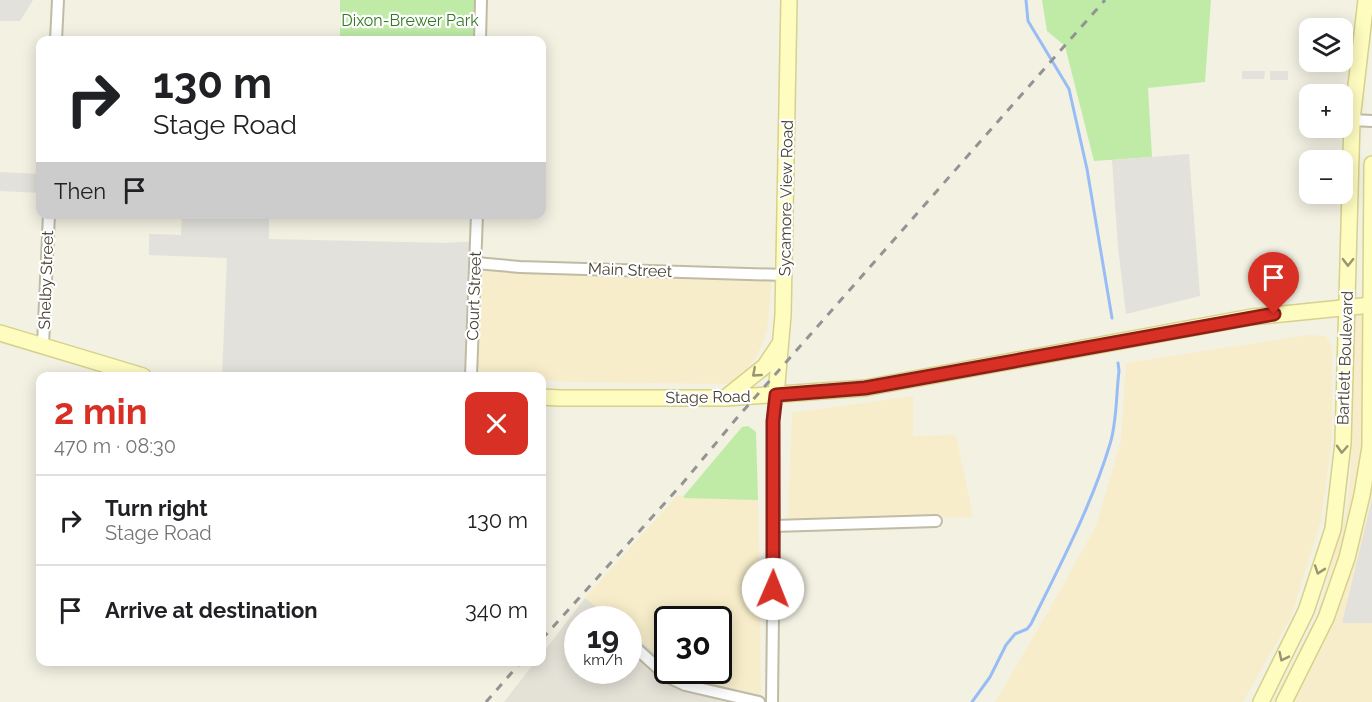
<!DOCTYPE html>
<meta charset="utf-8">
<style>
:root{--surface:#fff;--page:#f2f2f2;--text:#202124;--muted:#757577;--line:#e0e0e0;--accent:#d93025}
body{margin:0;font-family:Raleway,sans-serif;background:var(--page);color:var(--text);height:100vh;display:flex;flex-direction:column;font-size:22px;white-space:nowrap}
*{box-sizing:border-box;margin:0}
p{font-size:20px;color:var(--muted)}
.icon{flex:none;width:33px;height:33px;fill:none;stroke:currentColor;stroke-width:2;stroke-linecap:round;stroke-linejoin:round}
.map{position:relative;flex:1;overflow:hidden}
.panel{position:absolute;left:36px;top:372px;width:510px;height:294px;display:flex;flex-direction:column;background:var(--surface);border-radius:12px;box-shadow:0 3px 15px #0003}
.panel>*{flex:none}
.banner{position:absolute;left:36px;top:36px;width:510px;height:183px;border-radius:12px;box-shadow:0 3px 15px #0003;background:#fff;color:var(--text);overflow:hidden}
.controls{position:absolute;left:1299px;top:18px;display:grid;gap:12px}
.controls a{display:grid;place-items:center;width:54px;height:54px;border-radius:12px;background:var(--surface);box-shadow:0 3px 15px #0003;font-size:30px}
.speed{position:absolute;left:564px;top:606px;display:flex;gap:12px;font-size:30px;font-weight:700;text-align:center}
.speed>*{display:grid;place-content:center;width:78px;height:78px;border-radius:50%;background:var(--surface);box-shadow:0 3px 15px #0003;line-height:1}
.speed small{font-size:15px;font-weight:400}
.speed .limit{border:3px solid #111;border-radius:9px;background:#fff;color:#111}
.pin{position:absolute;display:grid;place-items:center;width:51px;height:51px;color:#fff;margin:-62px -26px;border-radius:50% 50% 50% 0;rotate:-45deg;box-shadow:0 0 6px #0007}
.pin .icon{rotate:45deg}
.me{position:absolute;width:66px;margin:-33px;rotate:1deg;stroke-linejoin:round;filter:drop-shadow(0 0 4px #0008)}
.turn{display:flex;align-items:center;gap:21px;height:126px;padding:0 18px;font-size:27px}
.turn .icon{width:78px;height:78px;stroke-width:2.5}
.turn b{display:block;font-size:42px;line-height:51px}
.then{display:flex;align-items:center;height:57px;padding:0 18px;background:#0003;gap:12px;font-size:22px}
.round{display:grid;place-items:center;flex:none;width:63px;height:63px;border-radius:12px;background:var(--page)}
.head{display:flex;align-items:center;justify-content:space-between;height:102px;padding:0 18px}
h1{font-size:36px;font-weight:700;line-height:45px;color:var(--accent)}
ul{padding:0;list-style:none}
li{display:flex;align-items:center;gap:18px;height:90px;padding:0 18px;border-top:2px solid var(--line)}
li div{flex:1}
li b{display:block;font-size:22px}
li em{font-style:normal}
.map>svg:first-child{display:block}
.commercial{fill:#f7edca}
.industrial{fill:#e4e1d7}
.green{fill:#bfeba7}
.parking{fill:#e2e1db}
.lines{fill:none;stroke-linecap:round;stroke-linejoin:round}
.stream{stroke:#98bdf6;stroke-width:3}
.street-casing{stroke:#bfbba4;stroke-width:14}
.secondary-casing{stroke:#d6d18d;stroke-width:18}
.street{stroke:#fff;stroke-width:10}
.secondary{stroke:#fffcc0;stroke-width:15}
.rail{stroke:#939393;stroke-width:3;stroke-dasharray:8 8;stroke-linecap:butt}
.oneway{stroke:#999572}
.route-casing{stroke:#8d1f18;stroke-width:15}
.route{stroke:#d93025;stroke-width:10}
.labels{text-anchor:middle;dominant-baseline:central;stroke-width:4.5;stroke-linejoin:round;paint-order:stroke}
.park-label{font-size:16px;fill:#327a22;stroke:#fff}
.street-label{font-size:16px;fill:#454132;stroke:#fff}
</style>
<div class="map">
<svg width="1372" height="702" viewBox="0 0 1372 702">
<rect width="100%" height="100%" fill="#f3f1e2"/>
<g class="commercial">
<path d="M 478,270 L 772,278 L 767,330 L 761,347 L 751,365 L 740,377 L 731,384 L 574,382 L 542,380 L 542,376 L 490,376 L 481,373 L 475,365 Z"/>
<path d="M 1372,305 L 1372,702 L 1272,702 L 1317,616 L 1346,512 L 1351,471 L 1355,306 Z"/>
<path d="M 1308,335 L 1326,336 L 1332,348 L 1332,439 L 1321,520 L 1291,617 L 1243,702 L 995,702 L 1052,605 L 1096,526 L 1121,441 L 1126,363 Z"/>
<path d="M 913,396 L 913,436 L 956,435 L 973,517 L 788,523 L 792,413 Z"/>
<path d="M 677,496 L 758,500 L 761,695 L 687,677 L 679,671 L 718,670 L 718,620 L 668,620 L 667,662 L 629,632 L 628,620 L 612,619 L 585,598 Z"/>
</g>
<path class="industrial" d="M 585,598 L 612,619 L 578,620 L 578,670 L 628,670 L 629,632 L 667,662 L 668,670 L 679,671 L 687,677 L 761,695 L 761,702 L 504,702 L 535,662 L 542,662 L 542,654 Z"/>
<g class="green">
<path d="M 340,0 L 481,0 L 480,40 L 340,40 Z"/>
<path d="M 1042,0 L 1211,0 L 1205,82 L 1148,88 L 1152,157 L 1094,161 L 1065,46 L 1047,31 Z"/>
<path d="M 748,426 L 756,432 L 758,500 L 686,498 L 683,497 L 742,427 Z"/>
</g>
<g class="parking">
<path d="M 0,0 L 33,0 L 20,21 L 0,21 Z"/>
<path d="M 1242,71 L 1265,71 L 1264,79 L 1242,79 Z"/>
<rect x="1270" y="71" width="18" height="9"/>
<path d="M 1189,154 L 1200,296 L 1126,314 L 1118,247 L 1112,160 Z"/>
<path d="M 0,172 L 40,174 L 40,193 L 0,191 Z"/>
<path d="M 182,214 L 269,215 L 269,239 L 446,243 L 477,241 L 471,376 L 222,376 L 227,258 L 149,255 L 149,234 L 181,235 Z"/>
<path d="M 1372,499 L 1372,623 L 1342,623 Z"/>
</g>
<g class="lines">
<g class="stream">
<path d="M 1026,0 L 1028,21 L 1069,89 L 1087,169 L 1112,318"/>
<path d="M 972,702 L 990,677 L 1006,645 L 1015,634 L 1027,629 L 1031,624 C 1060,565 1091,507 1110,444 C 1117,422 1116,395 1119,371 L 1118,363"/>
</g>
<defs>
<g id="street">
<path d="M 56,40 L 58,0"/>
<path d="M 480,40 L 481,0"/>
<path d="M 1352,120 L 1372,121"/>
<path d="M 476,263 L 520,267 L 784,275"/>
<path d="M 43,345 L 49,214"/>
<path d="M 471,376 L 477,214"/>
<path d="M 774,526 L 936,521"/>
<path d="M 628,641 L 668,677 L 685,685 L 759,702"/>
<path d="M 772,702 L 774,526 L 773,421 L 776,395"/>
</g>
<g id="secondary">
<path d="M 0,333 L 143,376"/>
<path d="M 776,395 L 783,315 L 789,0"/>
<path d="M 542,397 L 560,398 L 725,398 L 865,388 L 1252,317 L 1372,305"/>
<path d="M 725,398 L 765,366 L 779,345"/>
<path d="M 1261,702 L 1306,611 L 1333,529 L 1343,443 L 1352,120 L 1366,0"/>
<path d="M 1284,702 L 1326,618 L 1347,558 L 1362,495 L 1370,447 L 1372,164"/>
</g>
</defs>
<use href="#street" class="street-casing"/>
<use href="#secondary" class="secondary-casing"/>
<use href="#street" class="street"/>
<use href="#secondary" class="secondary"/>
<g class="rail">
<path d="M 542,639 L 682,484 L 736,419 L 1105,0"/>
<path d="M 486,702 L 521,662"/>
</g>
</g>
<defs><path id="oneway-chevron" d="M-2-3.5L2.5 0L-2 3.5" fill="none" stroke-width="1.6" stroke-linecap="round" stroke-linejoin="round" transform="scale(1.5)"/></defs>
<g class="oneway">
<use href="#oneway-chevron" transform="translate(1348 262) rotate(91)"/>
<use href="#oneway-chevron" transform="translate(756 373) rotate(139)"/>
<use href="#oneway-chevron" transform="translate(1342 449) rotate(93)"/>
<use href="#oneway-chevron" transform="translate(1319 570) rotate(109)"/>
<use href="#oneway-chevron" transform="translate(1283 657) rotate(116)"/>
</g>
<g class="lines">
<defs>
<path id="route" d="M 773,589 L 773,421 L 776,395 L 865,388 L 1274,314"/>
</defs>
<use href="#route" class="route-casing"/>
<use href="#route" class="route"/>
</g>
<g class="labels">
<g class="park-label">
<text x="410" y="20">Dixon-Brewer Park</text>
</g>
<g class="street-label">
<text transform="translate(786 198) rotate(-89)">Sycamore View Road</text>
<text transform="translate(630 270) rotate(2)">Main Street</text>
<text transform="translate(46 280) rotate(-88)">Shelby Street</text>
<text transform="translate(474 296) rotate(-88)">Court Street</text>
<text transform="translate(1345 358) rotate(-88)">Bartlett Boulevard</text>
<text transform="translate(708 397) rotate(-1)">Stage Road</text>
</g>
</g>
</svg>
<div class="controls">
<a><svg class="icon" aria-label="layers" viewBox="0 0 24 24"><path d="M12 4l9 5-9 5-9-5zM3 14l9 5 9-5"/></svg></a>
<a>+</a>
<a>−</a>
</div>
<div class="speed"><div>19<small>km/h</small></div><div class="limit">30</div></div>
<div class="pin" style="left:1274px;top:314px;background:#d93025"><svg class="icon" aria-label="arrive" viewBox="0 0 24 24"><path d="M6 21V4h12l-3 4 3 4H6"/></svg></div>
<svg class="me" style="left:773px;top:589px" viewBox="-20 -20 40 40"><circle r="19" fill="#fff"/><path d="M0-13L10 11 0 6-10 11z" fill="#d93025"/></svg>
<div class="banner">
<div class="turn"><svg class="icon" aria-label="right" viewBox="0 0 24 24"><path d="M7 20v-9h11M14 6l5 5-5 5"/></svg><div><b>130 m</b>Stage Road</div></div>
<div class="then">Then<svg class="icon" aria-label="arrive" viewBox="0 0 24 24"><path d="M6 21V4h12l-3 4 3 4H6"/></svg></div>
</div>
<section class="panel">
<div class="head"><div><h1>2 min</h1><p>470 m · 08:30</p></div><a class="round" style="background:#d93025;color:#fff"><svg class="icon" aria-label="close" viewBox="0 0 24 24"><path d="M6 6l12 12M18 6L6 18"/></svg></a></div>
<ul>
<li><svg class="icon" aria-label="right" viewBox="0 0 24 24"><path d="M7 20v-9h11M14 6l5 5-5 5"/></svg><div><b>Turn right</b><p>Stage Road</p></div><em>130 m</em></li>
<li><svg class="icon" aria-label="arrive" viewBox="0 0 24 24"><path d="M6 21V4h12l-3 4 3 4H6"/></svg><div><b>Arrive at destination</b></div><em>340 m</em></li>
</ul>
</section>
</div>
